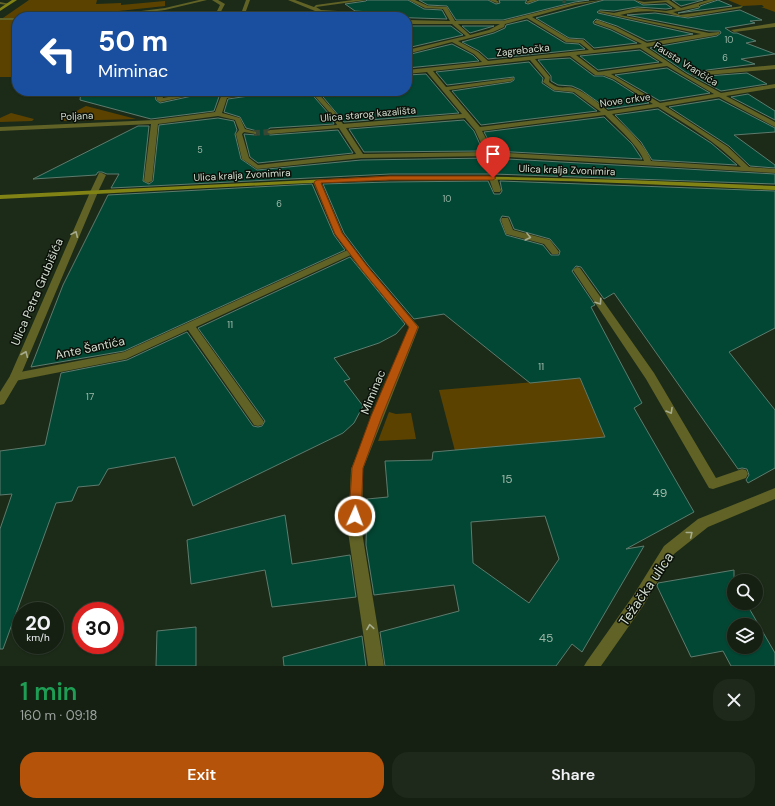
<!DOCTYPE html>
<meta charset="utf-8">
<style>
:root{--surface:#152012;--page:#1e281b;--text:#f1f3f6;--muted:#9da39f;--line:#343e32;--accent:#b45309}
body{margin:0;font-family:"DM Sans",sans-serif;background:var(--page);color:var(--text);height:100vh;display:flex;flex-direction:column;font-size:15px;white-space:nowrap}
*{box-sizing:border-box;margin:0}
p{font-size:13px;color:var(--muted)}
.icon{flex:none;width:22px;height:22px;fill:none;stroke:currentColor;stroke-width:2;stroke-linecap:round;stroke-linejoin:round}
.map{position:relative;height:666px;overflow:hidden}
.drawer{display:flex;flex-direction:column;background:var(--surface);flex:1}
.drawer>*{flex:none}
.hud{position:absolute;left:12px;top:12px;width:400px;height:84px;border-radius:16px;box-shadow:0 1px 3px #0004,0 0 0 1px var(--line);background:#1a4fa0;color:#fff;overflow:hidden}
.buttons{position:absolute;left:727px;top:574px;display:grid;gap:8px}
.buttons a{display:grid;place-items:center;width:36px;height:36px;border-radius:50%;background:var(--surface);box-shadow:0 1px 3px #0004,0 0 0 1px var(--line);font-size:20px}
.speed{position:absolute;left:12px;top:602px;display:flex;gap:8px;font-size:20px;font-weight:700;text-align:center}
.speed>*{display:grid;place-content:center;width:52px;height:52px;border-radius:50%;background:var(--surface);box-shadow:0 1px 3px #0004,0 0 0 1px var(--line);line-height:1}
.speed small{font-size:10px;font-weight:400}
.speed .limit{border:6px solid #d22;background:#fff;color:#111}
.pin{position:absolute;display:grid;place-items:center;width:34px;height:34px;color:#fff;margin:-41px -17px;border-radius:50% 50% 50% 0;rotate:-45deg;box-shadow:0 0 4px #0007}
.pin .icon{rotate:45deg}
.me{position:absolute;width:44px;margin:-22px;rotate:2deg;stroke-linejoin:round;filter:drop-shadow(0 0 3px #0008)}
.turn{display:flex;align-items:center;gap:14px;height:84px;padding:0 20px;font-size:18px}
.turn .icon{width:52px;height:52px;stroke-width:2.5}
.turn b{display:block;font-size:28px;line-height:34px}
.round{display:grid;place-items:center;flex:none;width:42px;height:42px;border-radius:16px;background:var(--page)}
.summary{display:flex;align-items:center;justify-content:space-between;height:68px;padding:0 20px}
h1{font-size:24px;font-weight:600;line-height:30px;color:#1e9e55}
.cta{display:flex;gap:8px;margin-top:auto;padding:8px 20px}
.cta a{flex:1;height:46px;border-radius:16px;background:var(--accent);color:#fff;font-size:16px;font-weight:600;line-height:46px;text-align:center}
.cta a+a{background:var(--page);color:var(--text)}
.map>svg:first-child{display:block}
.green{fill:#5c4200}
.building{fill:#024733;stroke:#5d7b6e;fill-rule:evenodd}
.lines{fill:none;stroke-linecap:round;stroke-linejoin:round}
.pedestrian-tunnel-far1{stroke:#384634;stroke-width:5.5;stroke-dasharray:5.5 2.5;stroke-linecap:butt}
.pedestrian-tunnel{stroke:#384634;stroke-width:6;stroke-dasharray:6 3.5;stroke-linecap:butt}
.service{fill:#606226;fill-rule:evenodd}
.pedestrian{fill:#606226;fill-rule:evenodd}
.minor{fill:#606226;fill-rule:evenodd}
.secondary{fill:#818314;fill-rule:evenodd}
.oneway{stroke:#a6ac8d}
.route{fill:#b45309;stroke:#753606}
.labels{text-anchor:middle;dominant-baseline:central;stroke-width:3;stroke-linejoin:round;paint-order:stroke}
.far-number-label{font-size:9px;fill:#a0b8aa}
.far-street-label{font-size:10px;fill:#d4ded1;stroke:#0b1109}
.number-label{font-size:10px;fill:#a0b8aa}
.street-label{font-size:12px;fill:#d4ded1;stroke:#0b1109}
.near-number-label{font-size:12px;fill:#a0b8aa}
.near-street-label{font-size:14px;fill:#d4ded1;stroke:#0b1109}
</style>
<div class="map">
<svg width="775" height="666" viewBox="0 0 775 666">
<rect width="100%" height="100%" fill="#1c2b18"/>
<g class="green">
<path d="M 29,0 L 97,0 L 96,4 L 121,3 L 121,5 L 165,1 L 165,6 L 91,14 L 90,17 L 17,17 L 17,77 L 0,77 L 0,20 Z"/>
<path d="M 728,0 L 775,0 L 775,12 L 761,7 L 764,7 L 762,5 L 742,6 Z"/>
<path d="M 86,106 L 136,119 L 63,121 L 65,117 Z"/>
<path d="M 11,113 L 34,119 L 32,121 L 0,122 L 0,118 Z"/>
<path d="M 580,378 L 605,437 L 455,451 L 439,390 Z"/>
<path d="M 389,412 L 396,414 L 411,413 L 416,439 L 378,441 Z"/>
</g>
<g class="building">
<path d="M 367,0 L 408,0 L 424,9 L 442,10 L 447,19 L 386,17 L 371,12 L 355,11 L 345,4 L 366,1 Z"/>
<path d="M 419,0 L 488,0 L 496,4 L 500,3 L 499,0 L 527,0 L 525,3 L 528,4 L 539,0 L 589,0 L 575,2 L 503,20 L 456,20 L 447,6 L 428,5 Z"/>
<path d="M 604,0 L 634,0 L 643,5 L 666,4 L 672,8 L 666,9 L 637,7 L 614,11 L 600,10 L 597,12 L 598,13 L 693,34 L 647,41 L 617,26 L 596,19 L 593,22 L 594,24 L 611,30 L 637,43 L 594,48 L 584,39 L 569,38 L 536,18 Z"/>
<path d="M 672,0 L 703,0 L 681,6 Z"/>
<path d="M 718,0 L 732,6 L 678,13 L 699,8 L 700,6 Z"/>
<path d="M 740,10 L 762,20 L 750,21 L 755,23 L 725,28 L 733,33 L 737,33 L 756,41 L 746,43 L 775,54 L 741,59 L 755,64 L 707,70 L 703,72 L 703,74 L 707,76 L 747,73 L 767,84 L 721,91 L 687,73 L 650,48 L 717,36 L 721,33 L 720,31 L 709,31 L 627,15 L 655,13 L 688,18 Z"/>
<path d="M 527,20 L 565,43 L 579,44 L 585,49 L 488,59 L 479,51 L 462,42 L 494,33 L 505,28 L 506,25 Z"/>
<path d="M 407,26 L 451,26 L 463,35 L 407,48 Z"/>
<path d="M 462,26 L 494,26 L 470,33 Z"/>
<path d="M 452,44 L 473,55 L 479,61 L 407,68 L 407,55 Z"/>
<path d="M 640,50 L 659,62 L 598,70 L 580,56 Z"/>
<path d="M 570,58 L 594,76 L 603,76 L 613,80 L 649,103 L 608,109 L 581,90 L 572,86 L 558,85 L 551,81 L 551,76 L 538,60 Z"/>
<path d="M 529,62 L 543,78 L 542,83 L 554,91 L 573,93 L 597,111 L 481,125 L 452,91 L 511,82 L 514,80 L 514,77 L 447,85 L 436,72 Z"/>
<path d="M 667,68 L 710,93 L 660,101 L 615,75 Z"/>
<path d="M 426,74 L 459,113 L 344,122 L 318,91 L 407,91 L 407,75 Z"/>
<path d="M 81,91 L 154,91 L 156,100 L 160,103 L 192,96 L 193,95 L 189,92 L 164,96 L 163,91 L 221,91 L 214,111 L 151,119 L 80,100 Z"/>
<path d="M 267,91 L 309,91 L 329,114 L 334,124 L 270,128 L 266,131 L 266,133 L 270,135 L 338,130 L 353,153 L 258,163 L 250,157 L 244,134 L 256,135 L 258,134 L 257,131 L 246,128 L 240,117 L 224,112 L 228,99 L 263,94 Z"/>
<path d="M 748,94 L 775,111 L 775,120 L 731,97 Z"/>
<path d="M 719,99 L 775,128 L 775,132 L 734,135 L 775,165 L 775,168 L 750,166 L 729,146 L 669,107 Z"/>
<path d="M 658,109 L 711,143 L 737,165 L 652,160 L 641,142 L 615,115 Z"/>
<path d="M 604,117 L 632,144 L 642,159 L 494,151 L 484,132 Z"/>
<path d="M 218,118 L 234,121 L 237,130 L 235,134 L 241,159 L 257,170 L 361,160 L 490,158 L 775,174 L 775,184 L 493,174 L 390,174 L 111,188 L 119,174 L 107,174 L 102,172 L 98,172 L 96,175 L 33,179 L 138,126 L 149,126 L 143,181 L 149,184 L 153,181 L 159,125 Z"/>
<path d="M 464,120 L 474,131 L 483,151 L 364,152 L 349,129 Z"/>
<path d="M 488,181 L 494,194 L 500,194 L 502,191 L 500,181 L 775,191 L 775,328 L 729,352 L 775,410 L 775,468 L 748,483 L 746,480 L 749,475 L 747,469 L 742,468 L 738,469 L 614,293 L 604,299 L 581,267 L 576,266 L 572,271 L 595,305 L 591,307 L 642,403 L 634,408 L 694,512 L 626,549 L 644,546 L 582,652 L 572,644 L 556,666 L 385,666 L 380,632 L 459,611 L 454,585 L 374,595 L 366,545 L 367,499 L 388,497 L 385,461 L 432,460 L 433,452 L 605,437 L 580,378 L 530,383 L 444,314 L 414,319 L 368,265 L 344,233 L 323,184 L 389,182 ZM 502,216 L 509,217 L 514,229 L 550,239 L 560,251 L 559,255 L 551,255 L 543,245 L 506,235 L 500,220 ZM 545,516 L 559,559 L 529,603 L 473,563 L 471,522 Z"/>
<path d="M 312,184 L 334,235 L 345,250 L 124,351 L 31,367 L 63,285 L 108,195 Z"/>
<path d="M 350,257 L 405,324 L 396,334 L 379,343 L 334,358 L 350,379 L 344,381 L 363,406 L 354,423 L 343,433 L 193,506 L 175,457 L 108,469 L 99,485 L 78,487 L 72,501 L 56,503 L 3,649 L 0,649 L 0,529 L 12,494 L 0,495 L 0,451 L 45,445 L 61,373 L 127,360 L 187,332 L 253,426 L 258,427 L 262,426 L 265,421 L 198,328 Z"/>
<path d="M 285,515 L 292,564 L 350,555 L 356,597 L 272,607 L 265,570 L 191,584 L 187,540 Z"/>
<path d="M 734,570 L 734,603 L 746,603 L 775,653 L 775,666 L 731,666 L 723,651 L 691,657 L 657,586 L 658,583 ZM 734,625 L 756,625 L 756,647 L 734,647 Z"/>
<path d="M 196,627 L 196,666 L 156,666 L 157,631 Z"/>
<path d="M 362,636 L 366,666 L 284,666 L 283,657 Z"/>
</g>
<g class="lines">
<g class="pedestrian-tunnel-far1">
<path d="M 563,0 L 566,1"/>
<path d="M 692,74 L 707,73"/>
</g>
<path class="pedestrian-tunnel" d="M 254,133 L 270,132"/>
<g class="service">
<path d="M 99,173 L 102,173 L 106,175 L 97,194 L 91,194 L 90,192 Z"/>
<path d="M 490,176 L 493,176 L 497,178 L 501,190 L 500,192 L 494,192 L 493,190 L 489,178 Z"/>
<path d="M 502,218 L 508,218 L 513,230 L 550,240 L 559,252 L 558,254 L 552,254 L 544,244 L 506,234 L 501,220 Z"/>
<path d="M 577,267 L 580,268 L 654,373 L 716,478 L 742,469 L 746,470 L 748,474 L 746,478 L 713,489 L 709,488 L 646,379 L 573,270 Z"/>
</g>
<g class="pedestrian">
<path d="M 199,0 L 207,0 L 165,10 L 109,17 L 94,17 L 165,8 Z"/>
<path d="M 212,0 L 218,0 L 225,4 L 218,17 L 214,17 L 220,5 Z"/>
<path d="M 246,0 L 250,0 L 246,11 L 250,17 L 246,17 L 242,11 Z"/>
<path d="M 288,0 L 295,0 L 314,7 L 316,5 L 353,0 L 366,0 L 316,7 L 321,10 L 371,13 L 385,17 L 320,12 L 299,17 L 290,17 L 315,11 Z"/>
<path d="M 409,0 L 415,0 L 428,6 L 447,7 L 455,21 L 503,21 L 575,3 L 603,0 L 575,5 L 532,17 L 569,39 L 583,40 L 594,50 L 642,44 L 612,29 L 595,23 L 594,22 L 597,20 L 616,27 L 647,43 L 701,34 L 598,12 L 600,11 L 614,13 L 637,8 L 666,11 L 676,9 L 666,2 L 643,4 L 635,0 L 644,2 L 669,0 L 681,8 L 708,0 L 716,0 L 699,5 L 699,7 L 673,12 L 680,15 L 743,6 L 741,8 L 688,17 C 680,17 674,15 667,13 C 651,10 635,11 620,15 L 709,33 L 719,32 L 720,33 L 717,35 L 646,47 L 686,74 L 721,93 L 775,84 L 775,88 L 726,96 L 775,122 L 775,127 L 719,97 L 665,106 L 728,147 L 749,167 L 775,169 L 775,173 L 490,156 L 361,158 L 257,169 L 242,159 L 236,134 L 239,130 L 235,120 L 218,116 L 158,124 L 152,181 L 148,183 L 144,181 L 151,124 L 0,131 L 0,127 L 155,120 L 215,112 L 223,91 L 229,91 L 228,95 L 251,91 L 266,91 L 263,93 L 227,98 L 222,113 L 240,118 L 245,129 L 256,132 L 256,134 L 244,132 L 242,134 L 249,158 L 258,165 L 356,154 L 339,128 L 270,134 L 267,132 L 270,130 L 337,125 L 330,113 L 310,91 L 316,91 L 334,111 L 343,124 L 462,114 L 427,72 L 407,74 L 407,70 L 482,62 L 474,54 L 452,42 L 407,54 L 407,50 L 466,36 L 452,24 L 407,24 L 407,20 L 450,21 L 443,9 L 425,8 ZM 527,18 L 566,42 L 580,43 L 589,50 L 488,61 L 478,52 L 458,41 L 493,32 L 504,27 L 505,24 ZM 458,24 L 500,24 L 489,30 L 470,35 ZM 640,48 L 663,63 L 598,72 L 576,55 ZM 570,56 L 595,75 L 603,75 L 614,79 L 653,104 L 608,111 C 598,103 588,94 576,89 C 565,84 562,92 549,82 L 550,77 L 535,59 ZM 530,60 L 545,78 L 543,82 L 554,90 L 574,92 L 601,112 L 480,127 L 449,90 L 511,81 L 513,80 L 513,78 L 446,87 L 433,71 ZM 667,66 L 714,94 L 660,103 L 611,74 ZM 658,107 C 689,126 715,141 741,167 L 651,161 C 647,146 623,125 612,114 ZM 605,115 C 616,126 640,147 644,161 L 493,152 L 482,131 ZM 465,118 L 475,130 L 485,152 L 363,154 L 346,128 Z"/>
<path d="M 489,0 L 496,0 L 499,2 L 497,3 Z"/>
<path d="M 530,0 L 538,0 L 528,3 L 526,2 Z"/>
<rect x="0" y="18" width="17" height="2"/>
<path d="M 775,23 L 775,27 L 734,32 L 731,30 Z"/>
<path d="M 775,65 L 775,69 L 707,75 L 704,73 L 707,71 Z"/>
<path d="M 155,91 L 161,91 L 163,98 L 189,93 L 192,95 L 160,102 L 157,100 Z"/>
<path d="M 352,248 L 355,249 L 356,251 L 355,253 L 196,327 L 262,419 L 264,422 L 262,425 L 258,426 L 254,425 L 188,330 L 126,359 L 15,381 L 11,380 L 10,377 L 11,374 L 15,373 L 124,352 Z"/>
</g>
<g class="minor">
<path d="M 0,2 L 10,4 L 8,5 L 0,4 Z"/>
<path d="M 314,180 L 317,180 L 321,182 L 343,234 L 367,266 L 419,327 L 363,469 L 362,532 L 384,666 L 368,666 L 348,532 L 351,469 L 409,327 L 361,270 L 335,234 L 313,182 Z"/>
<path d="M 91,190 L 94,190 L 98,192 L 20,377 L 4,404 L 0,405 L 0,392 L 10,376 Z"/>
<path d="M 775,488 L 775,499 L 708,527 L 674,554 L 643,606 L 601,666 L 584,666 L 587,661 L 633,596 L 664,546 L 698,519 Z"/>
</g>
<g class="secondary">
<path d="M 12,0 L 17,0 L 0,11 L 0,8 Z"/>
<path d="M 390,176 C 519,176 647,180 775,186 L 775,190 C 647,184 518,177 389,180 C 260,184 130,193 0,199 L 0,195 Z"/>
</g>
</g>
<defs><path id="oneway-chevron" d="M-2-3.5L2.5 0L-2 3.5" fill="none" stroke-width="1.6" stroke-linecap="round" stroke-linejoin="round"/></defs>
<g class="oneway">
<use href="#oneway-chevron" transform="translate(75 234) rotate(-66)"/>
<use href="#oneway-chevron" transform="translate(528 237) rotate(14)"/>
<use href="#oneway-chevron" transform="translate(599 302) rotate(56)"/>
<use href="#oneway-chevron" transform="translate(25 354) rotate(-67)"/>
<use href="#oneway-chevron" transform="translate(670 411) rotate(60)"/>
<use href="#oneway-chevron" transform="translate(690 534) rotate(-39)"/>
<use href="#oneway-chevron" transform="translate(370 627) rotate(-99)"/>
</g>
<path class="route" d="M 390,176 L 493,176 L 496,178 L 493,180 L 390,180 L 321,183 L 342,233 L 367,266 L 418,327 L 382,416 L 363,468 L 361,516 L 359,519 L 355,521 L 351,519 L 349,516 L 352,468 L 371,416 L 409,327 L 362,270 L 335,234 L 314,182 L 317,180 Z"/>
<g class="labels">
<g class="far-number-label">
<text x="729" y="40">10</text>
<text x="725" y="58">6</text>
<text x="200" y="150">5</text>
<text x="447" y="199">10</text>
<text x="279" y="204">6</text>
</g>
<g class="far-street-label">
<text transform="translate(523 50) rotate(-6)">Zagrebačka</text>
<text transform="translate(686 64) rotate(32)">Fausta Vrančića</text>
<text transform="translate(625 100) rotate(-8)">Nove crkve</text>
<text transform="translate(368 114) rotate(-5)">Ulica starog kazališta</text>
<text transform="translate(77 116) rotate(-2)">Poljana</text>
<text transform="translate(567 170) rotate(2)">Ulica kralja Zvonimira</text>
<text transform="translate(242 175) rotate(-3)">Ulica kralja Zvonimira</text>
</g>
<g class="number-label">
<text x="230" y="324">11</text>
<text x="541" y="366">11</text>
<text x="90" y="396">17</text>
</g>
<g class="street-label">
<text transform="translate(37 292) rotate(-67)">Ulica Petra Grubišića</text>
<text transform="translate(90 348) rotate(-12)">Ante Šantića</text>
<text transform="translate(373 392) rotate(-68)">Miminac</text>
</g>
<g class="near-number-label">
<text x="507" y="479">15</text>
<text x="660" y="493">49</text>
<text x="546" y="638">45</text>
</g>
<g class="near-street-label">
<text transform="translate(646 589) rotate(-56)">Težačka ulica</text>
</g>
</g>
</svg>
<div class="buttons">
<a><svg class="icon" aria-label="search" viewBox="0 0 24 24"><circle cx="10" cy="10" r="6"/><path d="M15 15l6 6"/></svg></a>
<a><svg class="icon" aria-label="layers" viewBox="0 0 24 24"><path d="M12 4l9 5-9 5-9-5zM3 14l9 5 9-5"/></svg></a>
</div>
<div class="speed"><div>20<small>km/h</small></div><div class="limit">30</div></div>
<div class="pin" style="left:493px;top:178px;background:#d93025"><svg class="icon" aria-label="arrive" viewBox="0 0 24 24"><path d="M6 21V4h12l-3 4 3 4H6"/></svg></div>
<svg class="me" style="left:355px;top:516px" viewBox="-20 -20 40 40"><circle r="17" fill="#b45309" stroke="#fff" stroke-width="3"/><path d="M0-11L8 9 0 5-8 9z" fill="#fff"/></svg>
<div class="hud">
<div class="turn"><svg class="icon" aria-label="left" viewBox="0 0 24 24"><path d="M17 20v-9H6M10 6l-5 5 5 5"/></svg><div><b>50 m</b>Miminac</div></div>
</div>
</div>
<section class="drawer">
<div class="summary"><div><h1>1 min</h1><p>160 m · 09:18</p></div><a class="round"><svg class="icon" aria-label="close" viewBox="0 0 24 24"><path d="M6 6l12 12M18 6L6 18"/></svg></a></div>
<div class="cta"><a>Exit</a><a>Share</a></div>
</section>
